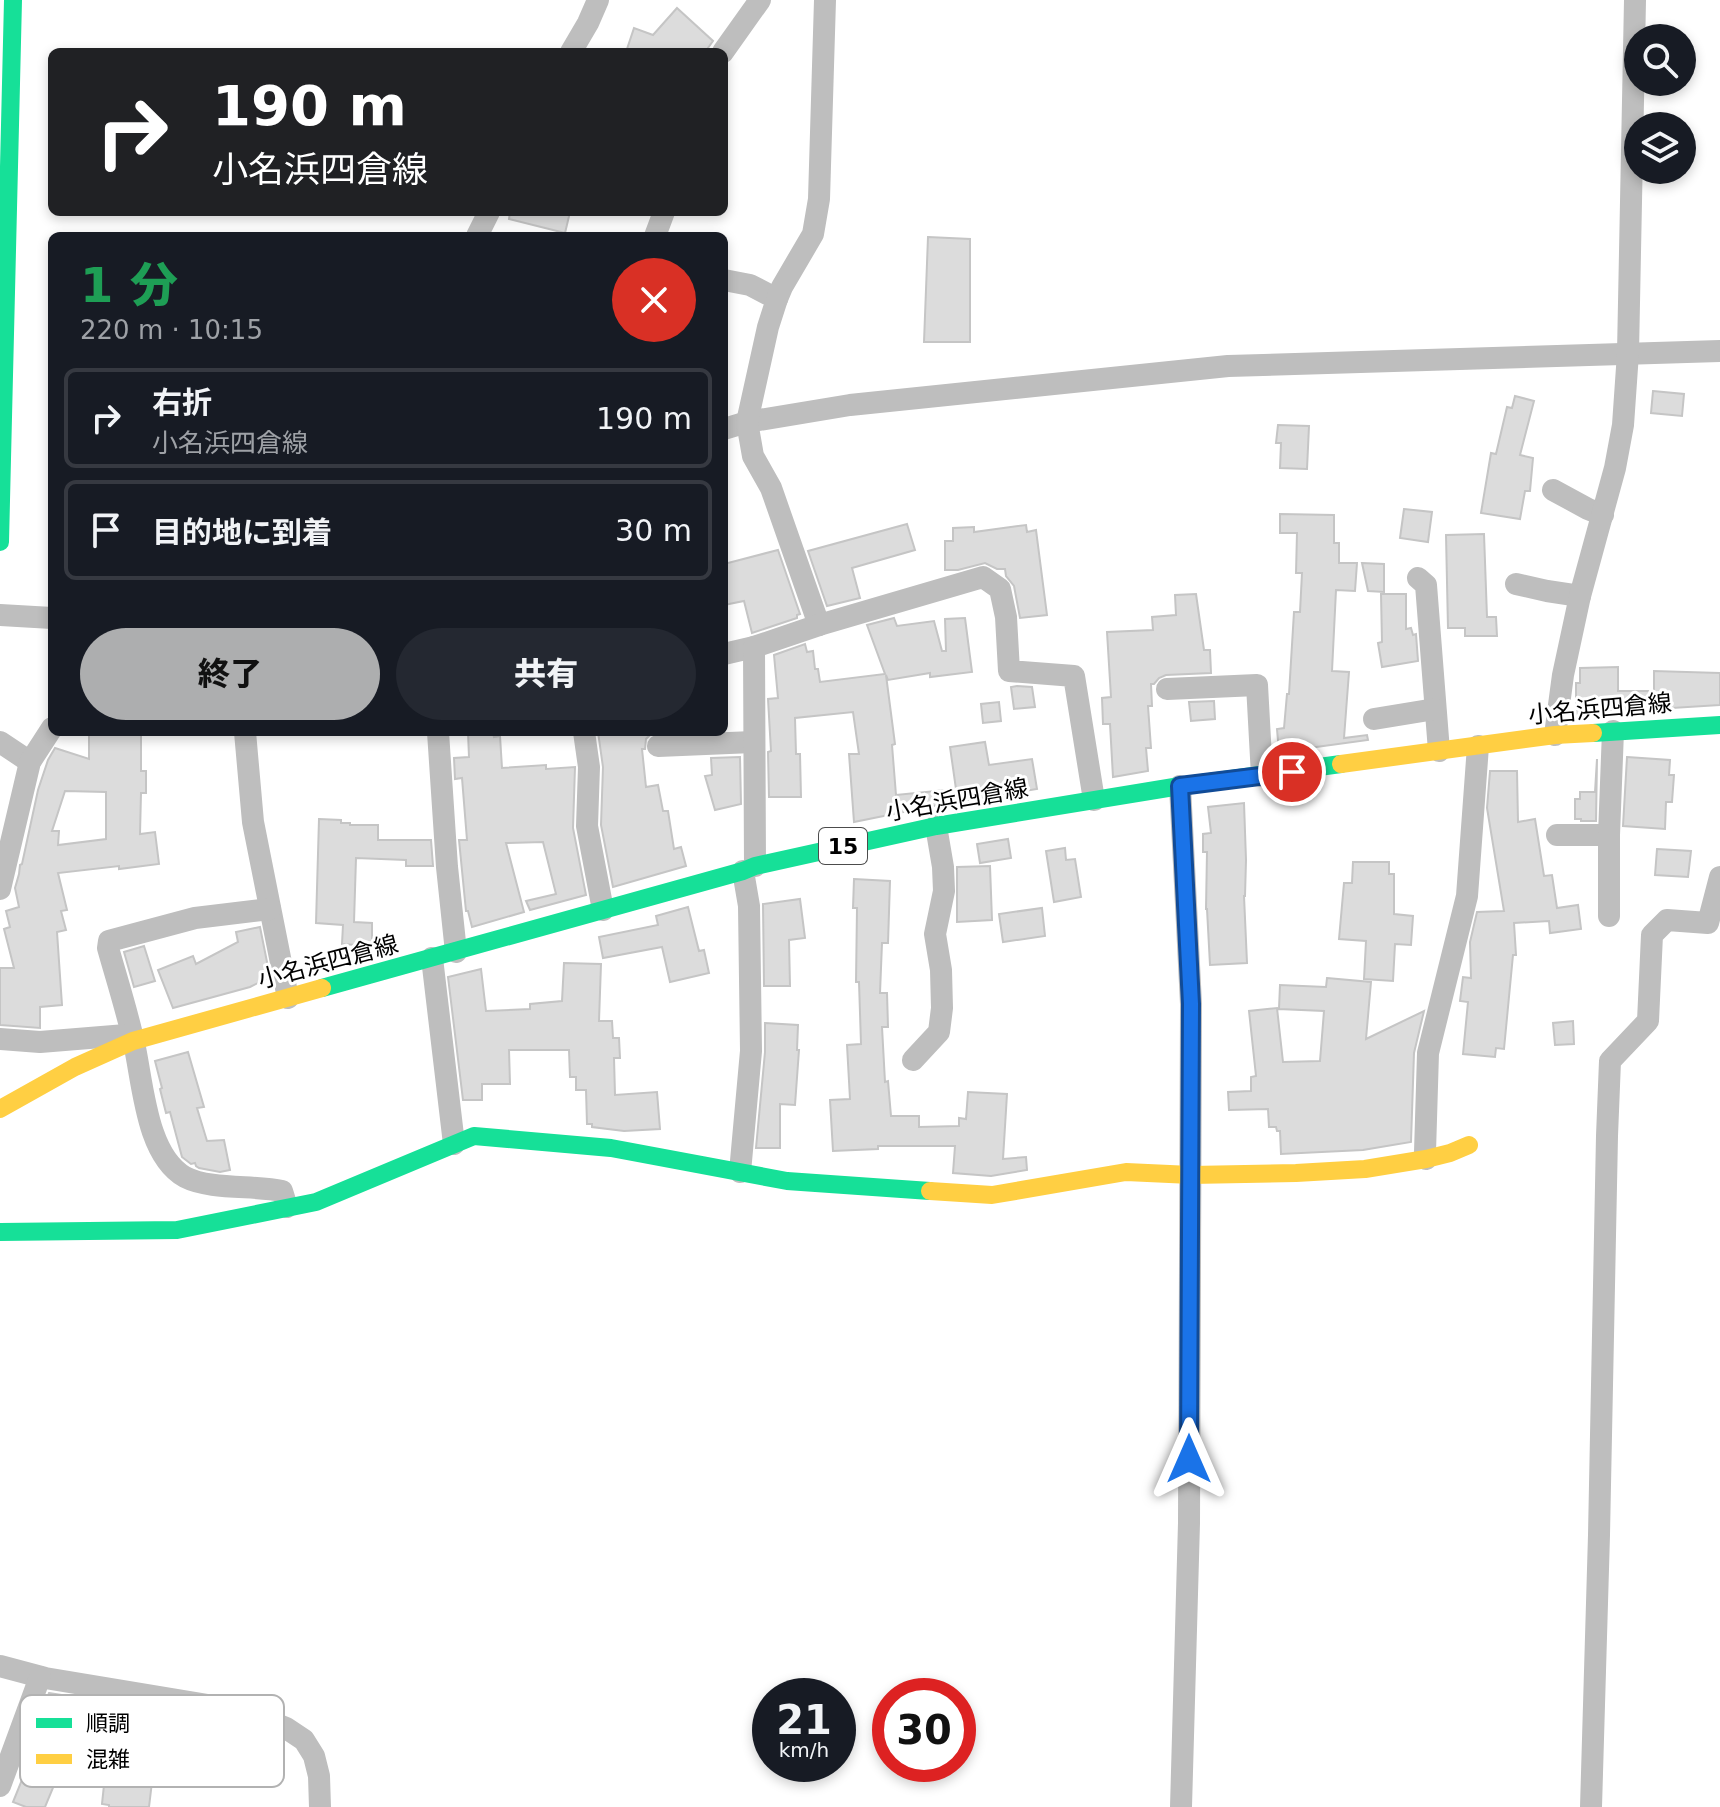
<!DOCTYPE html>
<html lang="ja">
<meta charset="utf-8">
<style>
:root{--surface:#171b24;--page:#242831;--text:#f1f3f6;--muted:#9ea1a6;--line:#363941;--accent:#adaeaf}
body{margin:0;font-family:"DejaVu Sans","Noto Sans JP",sans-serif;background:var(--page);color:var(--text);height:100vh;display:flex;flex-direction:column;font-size:30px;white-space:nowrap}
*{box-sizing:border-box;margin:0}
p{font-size:26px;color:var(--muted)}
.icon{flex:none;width:44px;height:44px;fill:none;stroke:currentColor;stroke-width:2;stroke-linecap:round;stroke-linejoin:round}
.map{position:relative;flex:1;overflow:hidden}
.details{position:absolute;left:48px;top:232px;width:680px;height:504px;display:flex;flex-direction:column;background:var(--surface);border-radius:12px;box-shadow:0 4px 12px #0003}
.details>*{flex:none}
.guide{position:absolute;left:48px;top:48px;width:680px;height:168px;border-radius:12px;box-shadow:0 4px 12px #0003;background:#202124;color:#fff;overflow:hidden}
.tools{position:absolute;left:1624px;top:24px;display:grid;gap:16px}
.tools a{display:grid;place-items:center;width:72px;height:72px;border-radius:50%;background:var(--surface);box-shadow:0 4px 12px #0003;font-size:40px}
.speed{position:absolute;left:752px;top:1678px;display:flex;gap:16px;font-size:40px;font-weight:700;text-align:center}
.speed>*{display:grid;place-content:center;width:104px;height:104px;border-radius:50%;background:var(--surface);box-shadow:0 4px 12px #0003;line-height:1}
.speed small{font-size:20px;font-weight:400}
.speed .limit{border:12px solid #d22;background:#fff;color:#111}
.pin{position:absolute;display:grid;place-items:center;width:68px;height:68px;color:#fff;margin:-34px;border:4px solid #fff;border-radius:50%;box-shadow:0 2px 8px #0007}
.me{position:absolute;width:88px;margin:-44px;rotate:0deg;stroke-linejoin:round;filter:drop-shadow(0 0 6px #0008)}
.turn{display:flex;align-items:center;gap:28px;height:168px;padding:0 32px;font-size:36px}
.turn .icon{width:104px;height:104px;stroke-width:2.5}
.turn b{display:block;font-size:56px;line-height:68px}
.round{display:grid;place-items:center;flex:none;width:84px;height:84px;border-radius:42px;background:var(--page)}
.summary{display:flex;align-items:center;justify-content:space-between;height:136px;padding:0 32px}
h1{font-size:48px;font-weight:800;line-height:60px;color:#1e9e55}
.cta{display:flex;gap:16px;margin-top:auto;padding:16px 32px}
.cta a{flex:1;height:92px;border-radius:48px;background:var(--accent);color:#111;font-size:32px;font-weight:800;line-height:92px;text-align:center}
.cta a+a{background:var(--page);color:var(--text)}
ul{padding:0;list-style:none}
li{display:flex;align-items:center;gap:24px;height:100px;margin:0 16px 12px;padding:0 16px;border:4px solid var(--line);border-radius:12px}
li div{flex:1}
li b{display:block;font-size:30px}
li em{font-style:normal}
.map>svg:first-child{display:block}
.building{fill:#dcdcdc;stroke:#c5c5c5;stroke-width:2;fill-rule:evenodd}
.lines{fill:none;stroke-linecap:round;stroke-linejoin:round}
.street{stroke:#bebebe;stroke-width:22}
.fast{stroke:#16e098;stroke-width:18}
.slow{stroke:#ffcf43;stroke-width:18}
.route-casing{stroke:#114b97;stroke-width:20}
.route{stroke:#1a73e8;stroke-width:14}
.labels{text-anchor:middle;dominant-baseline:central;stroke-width:6;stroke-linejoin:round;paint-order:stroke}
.shield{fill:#fff;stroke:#4c4c4c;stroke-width:2}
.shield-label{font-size:22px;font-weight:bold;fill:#000}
.street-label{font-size:24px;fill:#000;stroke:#fff}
.key{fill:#fff;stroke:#b2b2b2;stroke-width:2}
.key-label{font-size:22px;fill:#000}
</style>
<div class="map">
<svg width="1720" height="1807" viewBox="0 0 1720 1807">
<rect width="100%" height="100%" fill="#fff"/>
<g class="building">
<path d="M 677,8 L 713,41 L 705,52 L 626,52 L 634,28 L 653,35 Z"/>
<path d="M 510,212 L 570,212 L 565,233 L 509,219 Z"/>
<path d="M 928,237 L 970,239 L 970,342 L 924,342 Z"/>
<path d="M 1653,391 L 1684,394 L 1682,416 L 1651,413 Z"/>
<path d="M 1515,396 L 1534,401 L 1520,455 L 1533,458 L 1530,491 L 1525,491 L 1520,519 L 1481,513 L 1491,453 L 1496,454 L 1507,407 L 1512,408 Z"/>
<path d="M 1278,425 L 1309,426 L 1307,469 L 1280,468 L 1281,443 L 1276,443 Z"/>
<path d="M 1404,509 L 1432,512 L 1428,542 L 1400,538 Z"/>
<path d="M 1280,514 L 1334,515 L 1334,543 L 1339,543 L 1339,563 L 1357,563 L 1355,591 L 1336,590 L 1332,671 L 1349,672 L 1344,738 L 1367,735 L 1368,740 L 1279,752 L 1277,729 L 1284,728 L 1287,694 L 1289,694 L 1294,612 L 1300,612 L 1302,573 L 1296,573 L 1297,533 L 1280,533 Z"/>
<path d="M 907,524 L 915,550 L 852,568 L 860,598 L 827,606 L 808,551 Z"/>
<path d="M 1026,525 L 1027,532 L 1036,530 L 1047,615 L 1020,618 L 1014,586 L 1006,576 L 1005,569 L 997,569 L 985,563 L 958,570 L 945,570 L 945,541 L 953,541 L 953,528 L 974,527 L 974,532 Z"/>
<path d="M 1484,534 L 1487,617 L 1496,617 L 1497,636 L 1465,636 L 1465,628 L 1448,628 L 1446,535 Z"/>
<path d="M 778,550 L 800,614 L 797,615 L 797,618 L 752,633 L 744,601 L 724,605 L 724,564 Z"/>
<path d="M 1362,563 L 1384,564 L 1384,592 L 1368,591 Z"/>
<path d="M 1196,594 L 1204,650 L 1210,650 L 1211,673 L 1166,675 L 1159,678 L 1154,684 L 1151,684 L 1152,706 L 1148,706 L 1151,748 L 1146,748 L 1148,771 L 1113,777 L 1110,724 L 1103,724 L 1102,698 L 1111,697 L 1107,632 L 1153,630 L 1152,617 L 1176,615 L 1175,595 Z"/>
<path d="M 1381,594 L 1406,594 L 1406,629 L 1411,628 L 1413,635 L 1416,634 L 1418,661 L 1382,667 L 1378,643 L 1382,642 Z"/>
<path d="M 894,618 L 897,626 L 934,621 L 942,651 L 946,651 L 945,619 L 965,618 L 972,672 L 930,677 L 930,673 L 888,680 L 886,675 L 895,744 L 892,745 L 896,795 L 956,789 L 950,747 L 985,742 L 989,765 L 1032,759 L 1037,789 L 933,806 L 854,822 L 849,754 L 859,754 L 853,712 L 795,718 L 796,754 L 800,754 L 801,797 L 769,797 L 768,752 L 771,751 L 768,699 L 778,698 L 774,655 L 805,644 L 807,652 L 813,651 L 815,669 L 818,669 L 820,682 L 885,674 L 867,625 Z"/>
<path d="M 1618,667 L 1618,691 L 1654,691 L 1654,671 L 1720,673 L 1720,705 L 1576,714 L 1576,683 L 1580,683 L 1580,668 Z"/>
<path d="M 1017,686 L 1032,687 L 1035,707 L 1014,709 L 1011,687 Z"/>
<path d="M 1214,701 L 1215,719 L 1191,721 L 1189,702 Z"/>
<path d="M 999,702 L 1001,721 L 983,723 L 981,704 Z"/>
<path d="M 89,732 L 141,732 L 141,771 L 146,771 L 146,793 L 141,793 L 140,834 L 155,832 L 159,864 L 119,869 L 119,866 L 58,873 L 67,910 L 61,911 L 66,930 L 57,932 L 62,1005 L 40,1007 L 40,1028 L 0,1025 L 0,968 L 14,968 L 4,929 L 10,927 L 6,911 L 19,907 L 15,888 L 19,874 L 20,865 L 22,864 L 38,790 L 48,760 L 55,748 L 89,759 ZM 65,791 L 106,792 L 106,839 L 58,845 L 59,831 L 52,831 Z"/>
<path d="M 468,732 L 493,732 L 494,737 L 500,736 L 502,768 L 546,765 L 546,769 L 575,767 L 573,828 L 586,895 L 530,910 L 526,901 L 556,894 L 543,842 L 506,843 L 524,912 L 472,927 L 468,911 L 466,911 L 459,840 L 467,840 L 462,778 L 455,779 L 454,758 L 469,757 Z"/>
<path d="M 598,732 L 658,732 L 651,734 L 646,739 L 645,749 L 642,749 L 646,787 L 658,785 L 663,811 L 668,811 L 674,849 L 681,847 L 686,866 L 613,887 L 601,825 L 603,767 Z"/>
<path d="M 740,757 L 741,804 L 715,810 L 705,776 L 712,775 L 711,758 Z"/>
<path d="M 1627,757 L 1670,760 L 1669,775 L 1674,775 L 1672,802 L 1666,802 L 1665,829 L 1623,826 Z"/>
<path d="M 1597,759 L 1596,821 L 1581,821 L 1581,819 L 1575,819 L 1575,799 L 1580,799 L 1580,792 L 1595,792 Z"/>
<path d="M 1490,771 L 1517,771 L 1518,822 L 1535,819 L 1544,876 L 1552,875 L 1557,908 L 1578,905 L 1581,929 L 1550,933 L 1549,921 L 1514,923 L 1516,955 L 1513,955 L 1504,1049 L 1496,1048 L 1495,1057 L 1463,1054 L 1468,1002 L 1460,1001 L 1463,977 L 1471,978 L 1470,942 L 1477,912 L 1504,911 L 1487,808 Z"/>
<path d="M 1244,803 L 1246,860 L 1245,896 L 1244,896 L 1247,963 L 1210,965 L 1207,909 L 1206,909 L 1207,852 L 1203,852 L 1203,834 L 1211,833 L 1208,807 Z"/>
<path d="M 319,819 L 341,820 L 341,823 L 350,823 L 350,825 L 378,825 L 378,840 L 431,840 L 433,866 L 406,866 L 406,860 L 356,858 L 354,922 L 372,923 L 372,946 L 342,944 L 343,925 L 316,923 Z"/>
<path d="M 1008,839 L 1011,858 L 980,863 L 977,844 Z"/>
<path d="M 1065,848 L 1066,860 L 1075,859 L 1081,897 L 1054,902 L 1046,851 Z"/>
<path d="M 1657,849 L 1691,851 L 1688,877 L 1655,875 Z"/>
<path d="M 1353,862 L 1389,862 L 1389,874 L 1394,874 L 1394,914 L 1413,916 L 1411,945 L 1395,944 L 1393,981 L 1364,979 L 1366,941 L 1339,939 L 1344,883 L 1352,883 Z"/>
<path d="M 990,866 L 992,920 L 957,922 L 957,867 Z"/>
<path d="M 854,879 L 890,881 L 888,943 L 882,943 L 880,993 L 887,993 L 888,1027 L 882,1027 L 885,1082 L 888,1081 L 891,1116 L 919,1116 L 919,1127 L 959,1126 L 959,1118 L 966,1119 L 968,1092 L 1007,1094 L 1003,1159 L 1026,1157 L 1027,1170 L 991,1176 L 953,1173 L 955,1146 L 878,1146 L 878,1149 L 833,1151 L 830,1100 L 850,1099 L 847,1045 L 861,1044 L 859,982 L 856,982 L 857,908 L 853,908 Z"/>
<path d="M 800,899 L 805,938 L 789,940 L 790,986 L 764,986 L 763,904 Z"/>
<path d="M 688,907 L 699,951 L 704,950 L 709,973 L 670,982 L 662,947 L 603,958 L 599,937 L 658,925 L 656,916 Z"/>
<path d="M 1042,908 L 1045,936 L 1003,942 L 999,914 Z"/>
<path d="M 260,927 L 270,977 L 250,987 L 173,1008 L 158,970 L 193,956 L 196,964 L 238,942 L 236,932 Z"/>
<path d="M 144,946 L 155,981 L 134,987 L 124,952 Z"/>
<path d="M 564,963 L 601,964 L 599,1021 L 612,1021 L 613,1038 L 619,1038 L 620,1058 L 614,1058 L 615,1095 L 657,1092 L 660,1129 L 624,1131 L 592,1127 L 592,1124 L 587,1124 L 586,1090 L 576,1090 L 576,1077 L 570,1077 L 569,1050 L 509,1050 L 510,1084 L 482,1084 L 482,1100 L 463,1100 L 448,977 L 481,969 L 486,1011 L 530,1009 L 530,1004 L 562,1001 Z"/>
<path d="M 1327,978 L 1371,982 L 1366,1039 L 1424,1011 L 1414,1053 L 1411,1142 L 1363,1150 L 1281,1154 L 1280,1131 L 1277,1131 L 1276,1127 L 1269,1127 L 1268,1109 L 1229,1110 L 1228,1092 L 1251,1091 L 1251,1077 L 1256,1076 L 1249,1011 L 1277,1008 L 1283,1062 L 1320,1061 L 1324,1011 L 1279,1009 L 1280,985 L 1326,987 Z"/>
<path d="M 1573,1021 L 1574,1044 L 1555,1045 L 1553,1023 Z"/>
<path d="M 765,1023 L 798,1025 L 797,1050 L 799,1050 L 795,1105 L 780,1104 L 780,1148 L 756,1148 L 765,1052 Z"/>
<path d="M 188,1052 L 204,1107 L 197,1108 L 207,1141 L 224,1140 L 230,1170 L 220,1172 L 199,1168 L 196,1166 L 195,1163 L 191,1164 L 182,1157 L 170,1112 L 166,1113 L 160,1089 L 162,1088 L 155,1061 Z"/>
<path d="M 49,1693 L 81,1698 L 77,1718 L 81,1720 L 45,1807 L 26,1807 L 13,1802 L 28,1765 L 23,1763 Z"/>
<path d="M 123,1706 L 157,1717 L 196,1724 L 190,1755 L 156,1748 L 149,1807 L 109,1807 L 109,1805 L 102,1804 L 104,1785 L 108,1786 L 112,1747 L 110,1746 Z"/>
</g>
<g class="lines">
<g class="street">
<path d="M 571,52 L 588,23 L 598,0"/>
<path d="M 723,52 L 760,0"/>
<path d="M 477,236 L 489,212"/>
<path d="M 655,236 L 664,212"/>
<path d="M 724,280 L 750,285 L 777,299"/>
<path d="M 724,429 L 747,422 L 850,405 L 1228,366 L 1720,351"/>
<path d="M 1553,490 L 1588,509 L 1603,515"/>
<path d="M 1418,578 L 1426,585 L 1439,751"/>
<path d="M 1516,584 L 1547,591 L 1580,596"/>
<path d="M 0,615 L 52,618"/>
<path d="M 819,625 L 771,488 L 753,456 L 747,422 L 768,327 L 777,299 L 782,287 L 813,234 L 819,199 L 825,0"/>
<path d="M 724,654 L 754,647"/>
<path d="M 1167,689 L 1257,685 L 1262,776"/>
<path d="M 1374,719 L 1435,709"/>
<path d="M 245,732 L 253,822 L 288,998"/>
<path d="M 438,732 L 447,867 L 456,952"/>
<path d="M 584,732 L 589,767 L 587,826 L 603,910"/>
<path d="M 1555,735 L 1563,675 L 1580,596 L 1615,468 L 1623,425 L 1628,353 L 1635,0"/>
<path d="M 0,742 L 30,762"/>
<path d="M 658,746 L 753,742"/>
<path d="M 1180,786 L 1191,1004 L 1189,1523 L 1181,1807"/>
<path d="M 1557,835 L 1609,835"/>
<path d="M 755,866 L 754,647 L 819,625 L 983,577 L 1000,589 L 1006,617 L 1009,671 L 1074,676 L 1094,800"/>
<path d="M 0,889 L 30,762 L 52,728"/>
<path d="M 270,909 L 195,918 L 109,941 L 108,948 C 117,980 127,1011 134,1043 C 143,1083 146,1155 185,1177 C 210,1190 254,1185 282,1191 L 287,1207"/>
<path d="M 1609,916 L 1609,835 L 1613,731"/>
<path d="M 432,958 L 454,1144"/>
<path d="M 0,1039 L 40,1042 L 126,1035"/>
<path d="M 913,1060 L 939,1032 L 942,1008 L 941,970 L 935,934 L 944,891 L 943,867 L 936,826"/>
<path d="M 1426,1159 L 1425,1152 L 1428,1053 L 1467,896 L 1478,746"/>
<path d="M 740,1172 L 751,1051 L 749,906 L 743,871"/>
<path d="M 0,1666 L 45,1678 L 244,1711 L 286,1728 L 304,1740 L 314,1756 L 319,1776 L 320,1807"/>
<path d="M 0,1786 L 40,1677"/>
<path d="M 1591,1807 L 1599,1535 L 1607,1136 L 1610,1061 L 1648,1021 L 1652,935 L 1667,920 L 1708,923 L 1720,877"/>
</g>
<g class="fast">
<path d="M 0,542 L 13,0"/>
<path d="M 1593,733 L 1720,725"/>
<path d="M 322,988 L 743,871 L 755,866 L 936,826 L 1180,786 L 1341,764"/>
<path d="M 0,1232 L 177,1230 L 316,1202 L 474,1136 L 611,1148 L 787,1181 L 930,1191"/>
</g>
<g class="slow">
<path d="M 1341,764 L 1555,735 L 1593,733"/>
<path d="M 0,1109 L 75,1067 L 133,1041 L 322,988"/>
<path d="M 930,1191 L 992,1195 L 1126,1172 L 1191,1175 L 1296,1173 L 1365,1169 L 1426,1159 L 1450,1153 L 1469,1145"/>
</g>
</g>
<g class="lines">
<defs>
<path id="route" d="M 1189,1459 L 1191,1004 L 1180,786 L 1292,772"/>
</defs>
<use href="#route" class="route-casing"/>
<use href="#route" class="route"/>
</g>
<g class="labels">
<rect class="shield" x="819" y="828" width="48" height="36" rx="6"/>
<g class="shield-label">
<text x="843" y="846">15</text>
</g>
<g class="street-label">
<text transform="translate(1600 709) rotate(-5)">小名浜四倉線</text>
<text transform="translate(957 800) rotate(-10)">小名浜四倉線</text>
<text transform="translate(328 962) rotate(-15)">小名浜四倉線</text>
</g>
</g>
<rect x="20" y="1695" width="264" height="92" rx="12" class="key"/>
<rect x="36" y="1718" width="36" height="10" fill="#16e098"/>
<rect x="36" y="1754" width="36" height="10" fill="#ffcf43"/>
<g class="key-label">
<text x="86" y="1731">順調</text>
<text x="86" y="1767">混雑</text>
</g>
</svg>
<div class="tools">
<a><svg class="icon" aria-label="search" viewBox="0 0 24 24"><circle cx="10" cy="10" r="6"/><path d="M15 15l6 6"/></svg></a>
<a><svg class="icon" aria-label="layers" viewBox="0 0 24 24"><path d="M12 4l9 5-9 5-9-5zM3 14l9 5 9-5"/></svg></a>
</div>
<div class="speed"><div>21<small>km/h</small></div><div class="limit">30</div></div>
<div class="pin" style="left:1292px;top:772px;background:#d93025"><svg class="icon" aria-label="arrive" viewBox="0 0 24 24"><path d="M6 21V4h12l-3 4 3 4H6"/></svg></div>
<svg class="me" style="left:1189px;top:1459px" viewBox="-20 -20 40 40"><path d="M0-17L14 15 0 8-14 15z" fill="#1a73e8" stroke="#fff" stroke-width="4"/></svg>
<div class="guide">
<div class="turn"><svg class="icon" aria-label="right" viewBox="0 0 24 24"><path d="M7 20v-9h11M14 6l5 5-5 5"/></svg><div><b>190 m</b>小名浜四倉線</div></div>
</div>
<section class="details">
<div class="summary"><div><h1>1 分</h1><p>220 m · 10:15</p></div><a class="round" style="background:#d93025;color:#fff"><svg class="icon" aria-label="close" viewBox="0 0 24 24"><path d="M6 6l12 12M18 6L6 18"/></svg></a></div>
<ul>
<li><svg class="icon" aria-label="right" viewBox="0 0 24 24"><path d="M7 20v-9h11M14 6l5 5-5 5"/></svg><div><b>右折</b><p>小名浜四倉線</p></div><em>190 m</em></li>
<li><svg class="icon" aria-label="arrive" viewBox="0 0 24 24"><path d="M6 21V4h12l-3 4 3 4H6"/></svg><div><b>目的地に到着</b></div><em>30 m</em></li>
</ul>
<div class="cta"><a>終了</a><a>共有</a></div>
</section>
</div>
